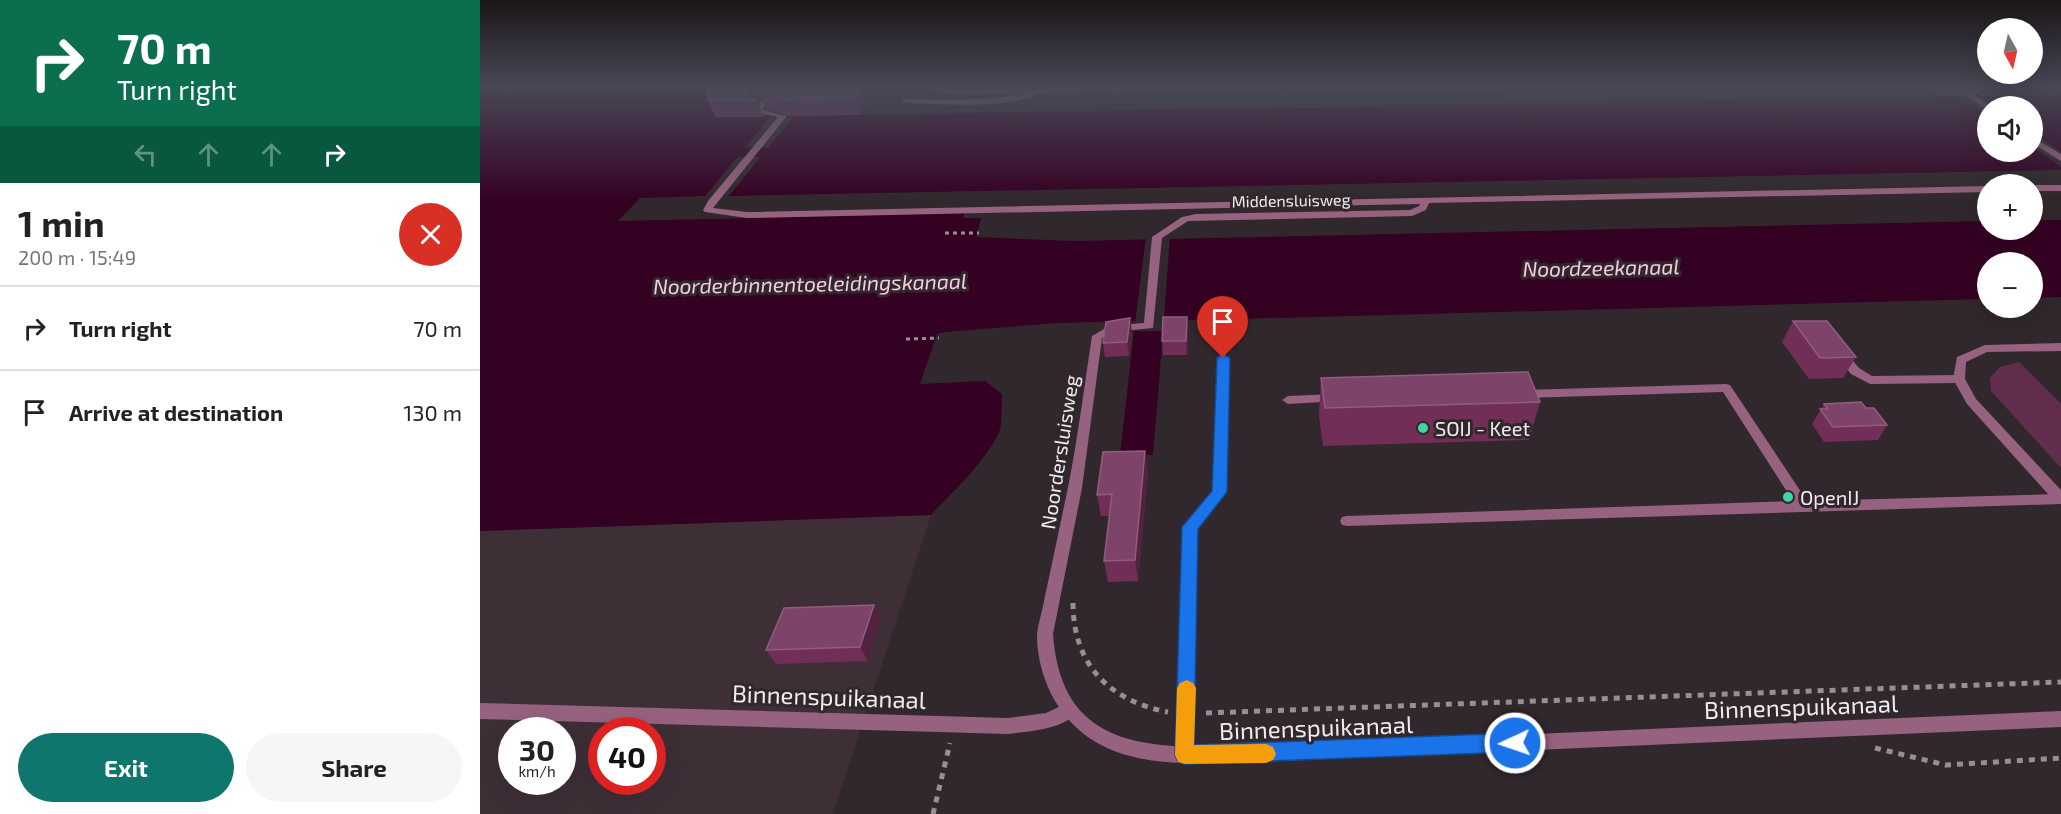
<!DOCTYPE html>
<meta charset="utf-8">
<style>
:root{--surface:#fff;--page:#f6f6f6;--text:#222;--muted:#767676;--line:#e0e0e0;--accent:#0f766e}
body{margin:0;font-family:"Exo 2",sans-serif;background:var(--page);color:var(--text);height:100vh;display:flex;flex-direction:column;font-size:22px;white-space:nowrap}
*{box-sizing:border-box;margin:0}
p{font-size:20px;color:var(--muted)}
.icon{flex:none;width:33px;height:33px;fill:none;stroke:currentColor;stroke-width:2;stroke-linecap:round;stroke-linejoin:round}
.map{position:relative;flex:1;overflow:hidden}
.side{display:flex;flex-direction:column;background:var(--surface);width:480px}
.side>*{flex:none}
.hud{background:#0b6e4f;color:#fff;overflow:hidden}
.needle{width:39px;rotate:172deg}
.tools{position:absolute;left:1497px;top:18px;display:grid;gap:12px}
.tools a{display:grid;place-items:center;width:66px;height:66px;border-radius:50%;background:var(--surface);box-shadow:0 6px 24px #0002;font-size:30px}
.speed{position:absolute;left:18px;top:717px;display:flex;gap:12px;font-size:30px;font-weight:700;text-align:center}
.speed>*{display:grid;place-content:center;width:78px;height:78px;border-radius:50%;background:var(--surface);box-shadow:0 6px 24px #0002;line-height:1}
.speed small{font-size:15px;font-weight:400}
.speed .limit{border:9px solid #d22;background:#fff;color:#111}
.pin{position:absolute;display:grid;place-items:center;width:51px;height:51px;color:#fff;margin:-62px -26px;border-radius:50% 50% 50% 0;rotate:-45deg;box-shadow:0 0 6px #0007}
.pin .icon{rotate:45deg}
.me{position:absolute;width:66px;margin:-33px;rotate:267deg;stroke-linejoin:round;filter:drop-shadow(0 0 4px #0008)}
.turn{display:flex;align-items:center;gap:21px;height:126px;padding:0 18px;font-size:27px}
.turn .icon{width:78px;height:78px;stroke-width:2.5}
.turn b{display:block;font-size:42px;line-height:51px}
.lanes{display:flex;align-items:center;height:57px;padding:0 18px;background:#0003;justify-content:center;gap:30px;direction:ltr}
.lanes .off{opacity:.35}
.round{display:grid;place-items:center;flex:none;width:63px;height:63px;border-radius:32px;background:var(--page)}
.summary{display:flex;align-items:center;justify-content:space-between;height:102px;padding:0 18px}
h1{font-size:36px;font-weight:700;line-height:45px}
.cta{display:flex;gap:12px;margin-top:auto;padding:12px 18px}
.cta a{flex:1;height:69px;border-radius:36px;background:var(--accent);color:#fff;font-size:24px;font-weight:700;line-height:69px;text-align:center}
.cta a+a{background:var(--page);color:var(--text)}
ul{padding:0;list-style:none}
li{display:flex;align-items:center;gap:18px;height:84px;padding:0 18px;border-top:2px solid var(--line)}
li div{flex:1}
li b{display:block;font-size:22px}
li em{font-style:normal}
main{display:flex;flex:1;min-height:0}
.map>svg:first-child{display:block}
.built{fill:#3e2f37;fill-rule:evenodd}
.green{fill:#632e4d}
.water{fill:#350123}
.pier{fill:#30282c}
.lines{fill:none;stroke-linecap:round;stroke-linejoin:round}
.canal{fill:#350123;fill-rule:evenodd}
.path-far2{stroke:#968f93;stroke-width:2;stroke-dasharray:3 3;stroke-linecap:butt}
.path-far1{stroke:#968f93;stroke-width:3;stroke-dasharray:4 4;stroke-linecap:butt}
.path{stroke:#968f93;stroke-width:5;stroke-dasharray:6 6;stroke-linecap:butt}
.service{fill:#97627f;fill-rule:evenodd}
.minor{fill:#97627f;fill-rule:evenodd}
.tertiary{fill:#97627f;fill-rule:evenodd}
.wall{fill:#712e57}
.shaded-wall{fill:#51233f}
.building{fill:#7e4368;stroke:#905d7d;stroke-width:1.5}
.route{fill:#1a73e8;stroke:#114b97;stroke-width:1.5}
.slow{fill:#f59e0b}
.poi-dot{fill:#3fd4a2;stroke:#30282c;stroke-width:2}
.labels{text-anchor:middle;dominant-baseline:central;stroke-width:6;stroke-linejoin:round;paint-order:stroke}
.far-street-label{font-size:16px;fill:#f1ebee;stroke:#30282c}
.poi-label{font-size:20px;fill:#f1ebee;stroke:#30282c;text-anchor:start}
.street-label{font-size:20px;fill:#f1ebee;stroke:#30282c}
.water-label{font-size:21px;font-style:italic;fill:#f7cbe1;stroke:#30282c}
.near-street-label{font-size:24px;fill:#f1ebee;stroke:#30282c}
</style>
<main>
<section class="side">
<div class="hud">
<div class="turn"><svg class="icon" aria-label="right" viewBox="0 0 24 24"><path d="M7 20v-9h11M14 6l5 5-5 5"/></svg><div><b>70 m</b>Turn right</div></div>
<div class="lanes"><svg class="icon off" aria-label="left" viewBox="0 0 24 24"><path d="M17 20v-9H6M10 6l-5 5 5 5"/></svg><svg class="icon off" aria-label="ahead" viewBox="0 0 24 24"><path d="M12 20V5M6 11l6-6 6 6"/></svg><svg class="icon off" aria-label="ahead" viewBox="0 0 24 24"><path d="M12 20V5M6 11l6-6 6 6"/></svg><svg class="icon" aria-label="right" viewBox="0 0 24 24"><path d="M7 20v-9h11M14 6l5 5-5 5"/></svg></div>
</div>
<div class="summary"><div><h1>1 min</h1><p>200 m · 15:49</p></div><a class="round" style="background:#d93025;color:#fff"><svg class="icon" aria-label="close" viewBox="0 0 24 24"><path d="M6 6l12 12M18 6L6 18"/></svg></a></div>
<ul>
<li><svg class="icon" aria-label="right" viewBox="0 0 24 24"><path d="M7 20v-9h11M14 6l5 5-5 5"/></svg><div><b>Turn right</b></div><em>70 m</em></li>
<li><svg class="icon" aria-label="arrive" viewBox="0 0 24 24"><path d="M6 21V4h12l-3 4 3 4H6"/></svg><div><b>Arrive at destination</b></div><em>130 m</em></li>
</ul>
<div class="cta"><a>Exit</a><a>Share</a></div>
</section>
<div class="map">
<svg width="1581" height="814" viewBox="0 0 1581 814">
<rect width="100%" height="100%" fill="#30282c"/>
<path class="built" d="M 451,515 L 353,814 L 0,814 L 0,531 ZM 32,730 L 82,730 L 82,782 L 32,782 ZM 122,730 L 172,730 L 172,782 L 122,782 Z"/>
<path class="green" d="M 1539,362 L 1581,404 L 1581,468 L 1511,391 L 1510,378 L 1520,367 Z"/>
<path class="water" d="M 0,86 L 286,86 L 236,117 L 290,116 L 316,86 L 318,116 L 1476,96 L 1463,86 L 1490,86 L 1506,97 L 1581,95 L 1581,152 L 1553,132 L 1552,106 L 1515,106 L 1501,97 L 1481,96 L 1507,115 L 1508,152 L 1552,152 L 1553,147 L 1581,167 L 1581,170 L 249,196 L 313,117 L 291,116 L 225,196 L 160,198 L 138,221 L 485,213 L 483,218 L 501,218 L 496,237 L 594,241 L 1507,221 L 1508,230 L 1552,230 L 1553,220 L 1581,220 L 1581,297 L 1553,298 L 1552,262 L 1508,262 L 1507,299 L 684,321 L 673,455 L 640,456 L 655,321 L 577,323 L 465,332 L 457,334 L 440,384 L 505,381 L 522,394 C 521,406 523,422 519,432 C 504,464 474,490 451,515 L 0,531 Z"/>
<path class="pier" d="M 690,236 L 683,331 L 654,331 L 666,237 Z"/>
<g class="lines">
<path class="canal" d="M 316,147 L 322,148 L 324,152 L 322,156 L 230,158 L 222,153 L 230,148 Z"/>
<g class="path-far2">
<path d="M 1536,90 L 1574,86"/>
<path d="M 811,91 L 1089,86"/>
<path d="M 1516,183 L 1544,183"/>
</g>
<g class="path-far1">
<path d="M 465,233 L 499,233"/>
<path d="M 426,339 L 459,338"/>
</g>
<g class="path">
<path d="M 593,603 C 593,664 629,701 688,712"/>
<path d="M 726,713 L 1581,682"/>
<path d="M 1395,748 L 1466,765 L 1581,758"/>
<path d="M 453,814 L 470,743"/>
</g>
<g class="service">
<path d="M 558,89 L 561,89 L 561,93 C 523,110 466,104 425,103 L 421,101 L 425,99 C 469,99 516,103 558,89 Z"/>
<path d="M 1360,349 L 1364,350 L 1379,368 L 1392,376 L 1479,375 L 1485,379 L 1479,383 L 1390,384 L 1371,374 L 1354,353 Z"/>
<path d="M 743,354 L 749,358 L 747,492 L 717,528 L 714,755 L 711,761 L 705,763 L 699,761 L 696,755 L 703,527 L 733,491 L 737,358 Z"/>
<path d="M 1246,384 L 1250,385 L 1327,501 L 1581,494 L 1581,504 L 867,526 L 862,525 L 860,521 L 862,517 L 867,516 L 1313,501 L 1243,392 L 1040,398 L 1034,394 L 1040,390 Z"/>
<path d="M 855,394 L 861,398 L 859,401 L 808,404 L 802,400 L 808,396 Z"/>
<path d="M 589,702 L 595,705 L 597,710 C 588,730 547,731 528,734 L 0,719 L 0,703 L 528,718 L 566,713 Z"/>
</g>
<path class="minor" d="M 1581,343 L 1581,351 L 1507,352 L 1486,362 L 1485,379 L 1496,399 L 1581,490 L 1581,504 L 1576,503 L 1487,404 L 1473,379 L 1477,357 L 1505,345 Z"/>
<g class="tertiary">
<path d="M 293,86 L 300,86 L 282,110 L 307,116 L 233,208 L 267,212 L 1508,186 L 1508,192 L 949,203 L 946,210 L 932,216 L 708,221 L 682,238 L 673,328 L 631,332 L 622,338 L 602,488 L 573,634 C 581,747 663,748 754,747 L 1581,711 L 1581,727 L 754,763 C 687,764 615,767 575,701 C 564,682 557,658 557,636 C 558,623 563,609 565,596 C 571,568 577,540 583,511 C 596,454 603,394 612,336 L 629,326 L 664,323 L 672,237 L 702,217 L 716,214 L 930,210 L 939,206 L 940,204 L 267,218 L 225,212 L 223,210 L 228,201 L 298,117 L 273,112 Z"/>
<path d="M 449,86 L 479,90 L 803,86 L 800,88 L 479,94 L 459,93 Z"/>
<path d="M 1512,86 L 1528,86 L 1494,94 L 1510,106 L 1508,106 L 1508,111 L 1484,93 Z"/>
<path d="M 1552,137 L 1581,154 L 1581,161 L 1552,143 Z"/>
<rect x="1552" y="185" width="29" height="6"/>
</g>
</g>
<g class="wall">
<path d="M 399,86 L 380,115 L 309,116 L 286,109 L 281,97 L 278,102 L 284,117 L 235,117 L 228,100 L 228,87 Z"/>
<path d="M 1450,86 L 1502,86 L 1487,90 L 1484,96 L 1463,96 Z"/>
<path d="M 1504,86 L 1524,86 L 1519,96 L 1500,96 L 1499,95 Z"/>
<path d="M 707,317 L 708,331 L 707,355 L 683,355 L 682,341 Z"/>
<path d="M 1313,321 L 1376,357 L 1363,378 L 1329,379 L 1302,342 Z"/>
<path d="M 652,332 L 649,356 L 625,357 L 623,343 Z"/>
<path d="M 841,378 L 1060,402 L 1049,440 L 843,446 L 839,416 Z"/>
<path d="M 1344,404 L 1386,408 L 1407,425 L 1398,440 L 1344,442 L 1332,424 Z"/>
<path d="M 668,472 L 658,581 L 628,582 L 624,561 L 629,516 L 621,516 L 617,495 Z"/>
<path d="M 394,605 L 401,619 L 388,661 L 296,664 L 286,650 Z"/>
</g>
<g class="shaded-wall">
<path d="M 271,86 L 290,86 L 279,92 L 281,97 L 278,102 L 277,100 L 267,100 L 264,94 Z"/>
<path d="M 383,86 L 399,86 L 380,115 L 374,98 Z"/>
<path d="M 1489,86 L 1502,86 L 1487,90 Z"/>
<path d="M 707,317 L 708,331 L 707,355 L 706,341 Z"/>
<path d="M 650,318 L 652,332 L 649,356 L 647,342 Z"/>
<path d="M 665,451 L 668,472 L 658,581 L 655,560 Z"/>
<path d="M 394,605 L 401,619 L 388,661 L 380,647 Z"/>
</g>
<g class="building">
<path d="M 232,86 L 271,86 L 264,94 L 266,98 L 277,100 L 228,100 L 228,87 Z"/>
<path d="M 284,86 L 383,86 L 374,98 L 303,100 L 279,92 Z"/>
<path d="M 683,317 L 707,317 L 706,341 L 682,341 Z"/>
<path d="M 650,318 L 647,342 L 623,343 L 626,322 Z"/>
<path d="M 1313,321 L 1347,321 L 1376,357 L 1340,358 Z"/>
<path d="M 1048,372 L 1060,402 L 845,408 L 841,378 Z"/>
<path d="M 1381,402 L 1386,408 L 1394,408 L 1407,425 L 1353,427 L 1340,409 L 1348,409 L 1344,404 Z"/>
<path d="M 665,451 L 655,560 L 624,561 L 632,494 L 617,495 L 623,452 Z"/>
<path d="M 394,605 L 380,647 L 286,650 L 304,608 Z"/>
</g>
<linearGradient id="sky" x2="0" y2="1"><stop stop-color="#1a1618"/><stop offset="0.43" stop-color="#484856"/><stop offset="1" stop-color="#484856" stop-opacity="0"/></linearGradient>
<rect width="1581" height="200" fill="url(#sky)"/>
<path class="route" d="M 743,354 L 750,358 L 747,492 L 718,529 L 714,745 L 1035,733 L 1042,736 L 1045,743 L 1042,749 L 1035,752 L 705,764 L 698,762 L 695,755 L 702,527 L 732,491 L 737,358 Z"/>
<path class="slow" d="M 707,680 L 713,683 L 716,688 L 714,745 L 786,744 L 793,747 L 796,754 L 793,760 L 786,763 L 705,764 L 698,762 L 695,755 L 697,688 L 700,683 Z"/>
<g class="poi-dot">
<circle cx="943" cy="428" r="6"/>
<circle cx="1308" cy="497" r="6"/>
</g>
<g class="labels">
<g class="far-street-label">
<text transform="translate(811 200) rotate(-1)">Middensluisweg</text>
</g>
<g class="poi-label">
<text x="955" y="428">SOIJ - Keet</text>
<text x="1320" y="497">OpenIJ</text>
</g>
<g class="street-label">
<text transform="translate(579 452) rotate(-81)">Noordersluisweg</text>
</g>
<g class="water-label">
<text transform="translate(1121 267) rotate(-1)">Noordzeekanaal</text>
<text transform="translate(330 283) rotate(-1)">Noorderbinnentoeleidingskanaal</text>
</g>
<g class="near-street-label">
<text transform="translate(349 696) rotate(2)">Binnenspuikanaal</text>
<text transform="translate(1321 706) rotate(-2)">Binnenspuikanaal</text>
<text transform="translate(836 727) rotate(-2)">Binnenspuikanaal</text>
</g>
</g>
</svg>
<div class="tools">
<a><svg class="needle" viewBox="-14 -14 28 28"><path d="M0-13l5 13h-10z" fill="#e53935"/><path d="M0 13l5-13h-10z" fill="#767676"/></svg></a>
<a><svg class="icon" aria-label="sound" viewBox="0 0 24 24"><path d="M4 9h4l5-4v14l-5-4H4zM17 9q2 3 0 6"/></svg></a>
<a>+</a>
<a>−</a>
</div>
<div class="speed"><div>30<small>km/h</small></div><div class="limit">40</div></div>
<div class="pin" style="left:743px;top:358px;background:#d93025"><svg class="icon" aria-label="arrive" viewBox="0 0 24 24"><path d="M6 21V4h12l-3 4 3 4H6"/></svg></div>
<svg class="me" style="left:1035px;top:743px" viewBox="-20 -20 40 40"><circle r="17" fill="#1a73e8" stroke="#fff" stroke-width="3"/><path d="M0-11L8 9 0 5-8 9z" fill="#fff"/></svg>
</div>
</main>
